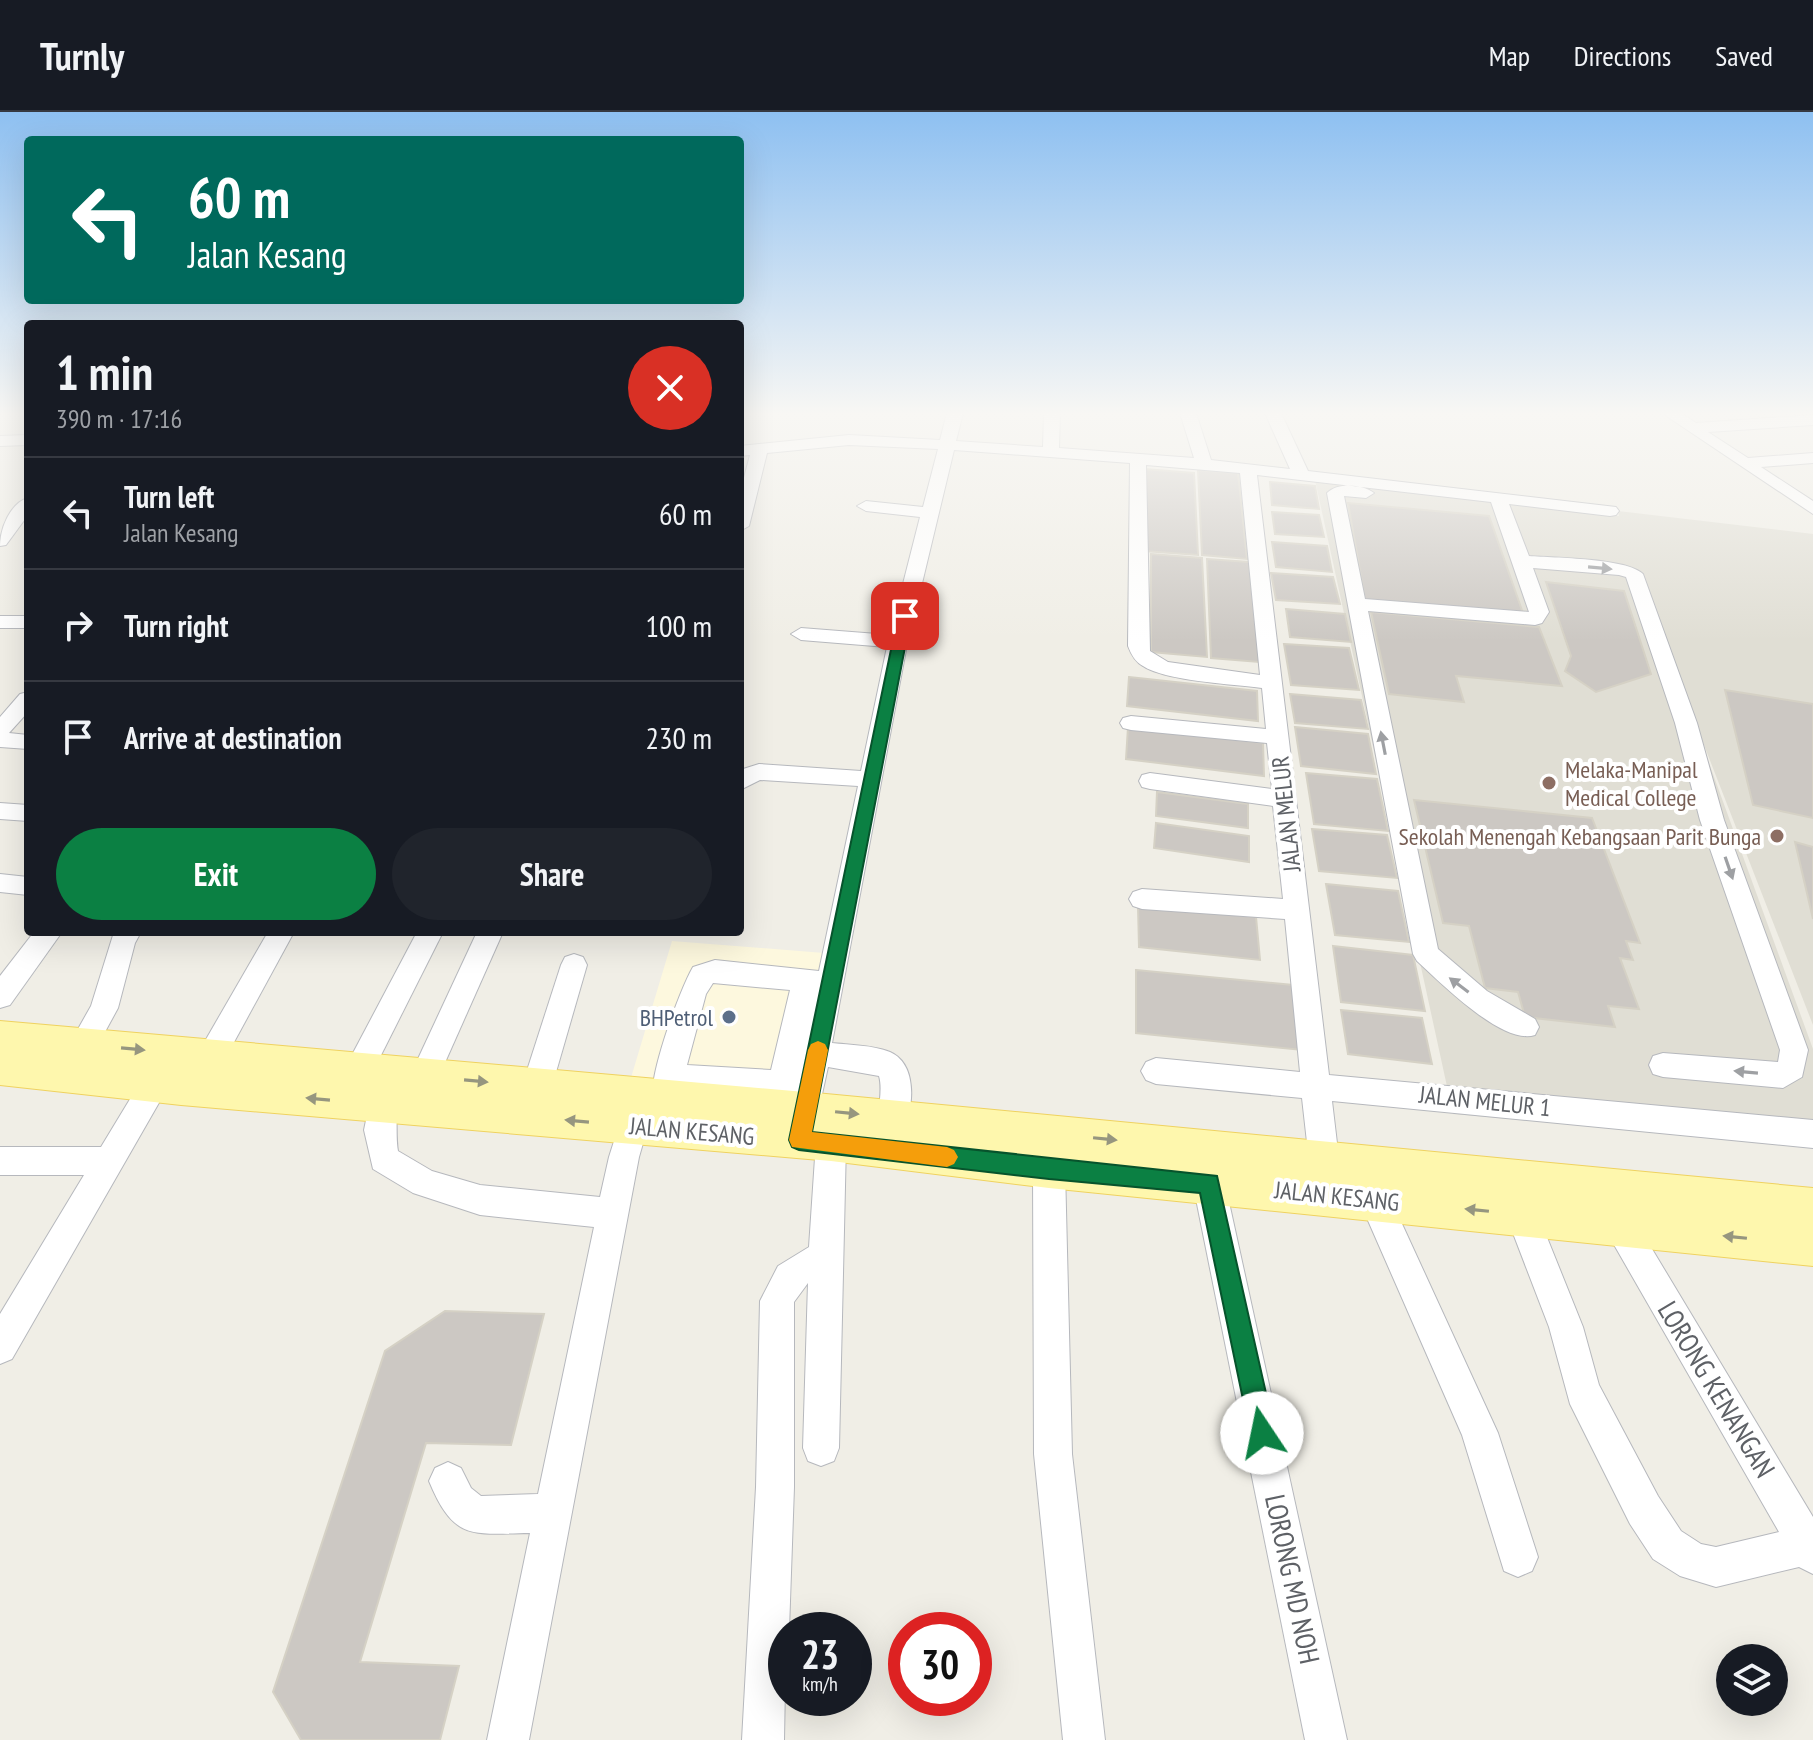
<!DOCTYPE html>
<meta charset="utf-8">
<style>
:root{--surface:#171b24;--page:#20242c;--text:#f1f3f6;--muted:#9ea1a6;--line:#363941;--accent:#0b8043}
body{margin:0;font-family:"PT Sans Narrow",sans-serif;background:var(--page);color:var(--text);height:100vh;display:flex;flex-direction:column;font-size:30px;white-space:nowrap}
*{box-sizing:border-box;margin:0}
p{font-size:26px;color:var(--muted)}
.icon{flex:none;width:44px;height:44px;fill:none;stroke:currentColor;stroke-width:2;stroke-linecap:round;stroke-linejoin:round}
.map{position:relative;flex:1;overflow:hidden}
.drawer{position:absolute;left:24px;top:208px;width:720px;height:616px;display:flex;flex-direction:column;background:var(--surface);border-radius:8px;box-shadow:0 8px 32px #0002}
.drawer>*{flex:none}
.guide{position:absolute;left:24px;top:24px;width:720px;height:168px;border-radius:8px;box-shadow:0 8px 32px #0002;background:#00695c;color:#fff;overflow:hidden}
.tools{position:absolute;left:1716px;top:1532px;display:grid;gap:16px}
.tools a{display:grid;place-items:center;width:72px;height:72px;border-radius:50%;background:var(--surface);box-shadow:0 8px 32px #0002;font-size:40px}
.speed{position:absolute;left:768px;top:1500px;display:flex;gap:16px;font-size:40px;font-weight:700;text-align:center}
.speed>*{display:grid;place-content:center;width:104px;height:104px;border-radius:50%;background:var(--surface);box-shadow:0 8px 32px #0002;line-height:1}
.speed small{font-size:20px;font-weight:400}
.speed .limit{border:12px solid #d22;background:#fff;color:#111}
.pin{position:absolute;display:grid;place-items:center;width:68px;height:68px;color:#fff;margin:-34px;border-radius:16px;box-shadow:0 4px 12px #0006}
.me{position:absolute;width:88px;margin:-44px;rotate:349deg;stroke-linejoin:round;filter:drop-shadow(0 0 6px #0008)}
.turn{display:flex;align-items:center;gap:28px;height:168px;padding:0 32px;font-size:36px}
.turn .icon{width:104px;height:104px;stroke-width:2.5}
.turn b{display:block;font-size:56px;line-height:68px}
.round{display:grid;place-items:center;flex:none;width:84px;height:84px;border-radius:42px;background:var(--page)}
.overview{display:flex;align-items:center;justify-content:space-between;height:136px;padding:0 32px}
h1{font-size:48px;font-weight:700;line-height:60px}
.button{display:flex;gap:16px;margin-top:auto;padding:16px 32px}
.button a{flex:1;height:92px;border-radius:48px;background:var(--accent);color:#fff;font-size:32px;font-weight:700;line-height:92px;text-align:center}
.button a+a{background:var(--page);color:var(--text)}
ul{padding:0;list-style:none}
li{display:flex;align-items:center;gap:24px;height:112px;padding:0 32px;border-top:2px solid var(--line)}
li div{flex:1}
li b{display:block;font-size:30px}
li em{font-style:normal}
header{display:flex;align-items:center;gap:48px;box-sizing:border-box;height:112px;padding:0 40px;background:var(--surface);border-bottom:2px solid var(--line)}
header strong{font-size:38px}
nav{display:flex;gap:44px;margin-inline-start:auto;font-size:28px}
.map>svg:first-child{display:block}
.commercial{fill:#fdf8de}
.education{fill:#e0ded4}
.building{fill:#ccc8c3;stroke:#d5d1c5;stroke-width:2}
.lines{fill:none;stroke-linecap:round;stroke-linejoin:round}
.minor-casing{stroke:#b6b8bd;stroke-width:2}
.major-casing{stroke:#efd260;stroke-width:2}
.minor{fill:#fff;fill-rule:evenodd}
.major{fill:#fef7ad;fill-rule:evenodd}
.oneway{fill:#9ea0a3}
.oneway2{fill:#96967f}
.route{fill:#0b8043;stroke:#07532c;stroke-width:2}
.slow{fill:#f59e0b}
.education-dot{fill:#8d6e63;stroke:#fff;stroke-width:3}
.service-dot{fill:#5c6f8a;stroke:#fff;stroke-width:3}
.labels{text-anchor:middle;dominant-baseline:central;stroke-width:8;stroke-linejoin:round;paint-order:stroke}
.education-label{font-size:24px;fill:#785e54;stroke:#fff;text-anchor:start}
.street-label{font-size:24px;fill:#5e6166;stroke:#fff}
.service-label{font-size:24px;fill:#4e5e75;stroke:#fff;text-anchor:end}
.near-street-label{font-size:28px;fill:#5e6166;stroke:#fff}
</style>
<header>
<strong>Turnly</strong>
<nav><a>Map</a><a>Directions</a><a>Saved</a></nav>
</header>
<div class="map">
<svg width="1813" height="1628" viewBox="0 0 1813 1628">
<rect width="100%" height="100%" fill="#f0eee6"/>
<path class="commercial" d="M 672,829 L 824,841 L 792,980 L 630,969 Z"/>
<path class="education" d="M 1315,368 L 1619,404 L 1618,399 L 1813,422 L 1813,913 L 1681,574 L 1813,937 L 1813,1034 L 1453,1002 Z"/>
<g class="building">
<path d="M 1144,357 L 1194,361 L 1198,443 L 1144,439 Z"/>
<path d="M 1198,358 L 1238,361 L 1247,447 L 1202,443 Z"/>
<path d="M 1270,370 L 1315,374 L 1319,397 L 1272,393 Z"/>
<path d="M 1348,391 L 1489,404 L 1524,504 L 1365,488 Z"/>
<path d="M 1272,400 L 1319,403 L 1324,425 L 1275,422 Z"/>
<path d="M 1272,430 L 1327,434 L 1332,460 L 1276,455 Z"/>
<path d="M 1151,442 L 1202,446 L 1207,545 L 1151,540 Z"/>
<path d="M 1207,447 L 1249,450 L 1259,550 L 1211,546 Z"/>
<path d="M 1271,461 L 1333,465 L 1340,492 L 1276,488 Z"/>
<path d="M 1546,470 L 1624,479 L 1651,562 L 1596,580 L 1565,559 L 1571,544 Z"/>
<path d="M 1286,497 L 1345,502 L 1351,530 L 1290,525 Z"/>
<path d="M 1371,500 L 1539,515 L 1562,574 L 1456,564 L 1464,590 L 1389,582 Z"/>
<path d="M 1284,532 L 1349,536 L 1359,578 L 1291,573 Z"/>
<path d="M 1129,565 L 1257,579 L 1258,609 L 1127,594 Z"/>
<path d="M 1725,578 L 1813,592 L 1813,706 L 1753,693 Z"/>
<path d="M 1290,582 L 1361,588 L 1368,617 L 1295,611 Z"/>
<path d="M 1128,615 L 1263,631 L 1264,664 L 1126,647 Z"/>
<path d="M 1295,615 L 1368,622 L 1376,662 L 1301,654 Z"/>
<path d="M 1306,661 L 1377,667 L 1388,719 L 1314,712 Z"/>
<path d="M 1157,680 L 1248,692 L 1248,716 L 1156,704 Z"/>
<path d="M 1414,688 L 1592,706 L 1640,831 L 1626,829 L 1633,848 L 1620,846 L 1639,897 L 1608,894 L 1615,915 L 1525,905 L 1518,880 L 1485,876 L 1469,814 L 1443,811 Z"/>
<path d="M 1156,711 L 1249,724 L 1249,750 L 1154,736 Z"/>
<path d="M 1312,717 L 1387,723 L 1397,766 L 1319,759 Z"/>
<path d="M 1795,730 L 1813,735 L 1813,807 Z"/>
<path d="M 1326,772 L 1398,779 L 1409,830 L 1335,823 Z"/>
<path d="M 1138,794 L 1256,805 L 1260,848 L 1139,835 Z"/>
<path d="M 1333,834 L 1413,843 L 1425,899 L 1341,890 Z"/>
<path d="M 1136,858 L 1293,873 L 1302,938 L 1136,921 Z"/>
<path d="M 1341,898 L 1422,906 L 1432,952 L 1348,942 Z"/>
<path d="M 445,1199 L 544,1202 L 511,1333 L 426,1331 L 360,1550 L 459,1554 L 440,1628 L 301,1628 L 273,1580 L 385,1239 Z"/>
</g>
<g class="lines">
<defs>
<g id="minor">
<path d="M 947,301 L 963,301 L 956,329 L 1043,335 L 1044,301 L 1060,301 L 1059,336 L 1194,346 L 1180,301 L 1196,301 L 1211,348 L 1290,357 L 1265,301 L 1281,301 L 1308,359 L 1616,395 L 1619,399 L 1616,403 L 1610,404 L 1509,392 L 1529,444 C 1554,446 1627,446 1643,462 L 1697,611 L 1724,708 L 1808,938 L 1802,965 L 1783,976 L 1663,965 L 1653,962 L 1649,953 L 1653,944 L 1663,941 L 1778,950 L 1780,938 L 1700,708 L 1675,611 L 1626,465 L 1619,463 L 1533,456 L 1549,500 L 1542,511 L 1535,513 L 1368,499 L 1438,837 L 1487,879 L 1535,907 L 1539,915 L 1535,923 C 1503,934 1440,870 1417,849 L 1413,842 L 1327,381 C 1338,370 1362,372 1374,381 L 1366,386 L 1344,384 L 1365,487 L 1529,500 L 1491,390 L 1257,363 L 1329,963 L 1813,1008 L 1813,1036 L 1332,989 L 1339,1048 L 1335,1058 L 1324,1062 L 1313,1058 L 1309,1048 L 1302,986 L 1156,972 L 1146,968 L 1141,959 L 1146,950 L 1156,946 L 1300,960 L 1285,807 L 1142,797 L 1133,794 L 1129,787 L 1133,780 L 1142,777 L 1283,787 L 1273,694 L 1150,677 L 1142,675 L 1139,669 L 1142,663 L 1150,661 L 1272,677 L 1267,631 L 1131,618 L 1123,616 L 1120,611 L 1123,606 L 1131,604 L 1266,617 L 1262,576 C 1233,572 1165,569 1143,554 C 1135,550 1131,542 1128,534 L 1130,351 L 954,338 L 906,538 L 832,931 C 850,933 873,933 890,940 C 917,952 914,993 904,1016 L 893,1019 L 882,1016 C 875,999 884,981 879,964 L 828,955 L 813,1023 L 802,1027 L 791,1023 L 787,1013 L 793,985 L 681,978 L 674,994 L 664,998 L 654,994 C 644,974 680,877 693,855 L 715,848 L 819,859 L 858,674 L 760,668 L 740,678 L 740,658 L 759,652 L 861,659 L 887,535 L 801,528 L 791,522 L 801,516 L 890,523 L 920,405 L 866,399 L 857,394 L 866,389 L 923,395 L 938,337 L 849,333 L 767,341 L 749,414 L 740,419 L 740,381 L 750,343 L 740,344 L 740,334 L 849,323 L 940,328 ZM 1146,353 L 1240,361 L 1260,563 L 1168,550 L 1150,539 ZM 713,871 L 790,878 L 771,958 L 687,953 L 706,882 Z"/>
<path d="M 1662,301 L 1681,301 L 1696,311 L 1813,303 L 1813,313 L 1708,320 L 1748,346 L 1813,341 L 1813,351 L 1761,355 L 1813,389 L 1813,402 Z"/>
<path d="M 28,323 L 28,333 L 0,334 L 0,324 Z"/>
<path d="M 28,386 L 28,403 L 6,433 L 0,434 C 0,417 10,391 28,386 Z"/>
<rect x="0" y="504" width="28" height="12"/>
<path d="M 28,580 L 28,600 L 9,621 L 28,623 L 28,637 L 0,635 L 0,605 L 20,582 Z"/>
<path d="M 0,691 L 28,693 L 28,709 L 0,707 Z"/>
<path d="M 0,762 L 28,765 L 28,783 L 0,780 Z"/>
<path d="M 34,820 L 62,820 L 10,893 L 0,896 L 0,864 Z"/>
<path d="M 114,820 L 141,820 L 135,831 L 118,896 L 93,942 L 83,945 L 73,942 L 69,933 L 91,894 Z"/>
<path d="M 268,820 L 294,820 L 221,954 L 211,957 L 201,954 L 197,945 L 201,936 Z"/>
<path d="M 417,820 L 443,820 L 369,967 L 359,971 L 349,967 L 344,958 Z"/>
<path d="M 477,820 L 503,820 L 435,973 L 425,977 L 415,973 L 410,964 Z"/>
<path d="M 574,842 L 583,845 L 587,853 L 552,974 L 547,983 L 537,987 L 527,983 L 522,974 L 561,853 L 565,845 Z"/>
<path d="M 154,960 L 164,964 L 169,973 L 164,982 L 12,1247 L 0,1252 L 0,1202 L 84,1063 L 0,1063 L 0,1035 L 101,1035 L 144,964 Z"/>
<path d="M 382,980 L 393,984 C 399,998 395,1021 398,1039 L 432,1059 L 480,1073 L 600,1085 L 609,1045 L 622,1004 L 633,1000 L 644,1004 L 648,1014 L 639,1045 L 529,1628 L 487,1628 L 530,1421 C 471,1422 454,1429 429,1369 L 435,1356 L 448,1350 L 461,1356 L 471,1376 L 481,1384 L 538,1382 L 594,1115 L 480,1103 L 413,1081 L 373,1057 L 364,1018 L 371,984 Z"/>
<path d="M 831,1017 L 842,1021 L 846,1031 L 839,1336 L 834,1349 L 821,1354 L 808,1349 L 803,1336 L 808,1171 L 794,1190 L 794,1375 L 789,1518 L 786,1518 L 784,1628 L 742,1628 L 756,1375 L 760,1189 L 778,1154 L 809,1135 L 816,1031 L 820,1021 Z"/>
<path d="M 1049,1043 L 1060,1047 L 1065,1057 L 1072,1342 L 1105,1628 L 1063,1628 L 1034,1342 L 1033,1057 L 1038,1047 Z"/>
<path d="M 1209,1057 L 1220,1062 L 1225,1072 L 1347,1628 L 1305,1628 L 1193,1072 L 1198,1062 Z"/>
<path d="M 1375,1073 L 1386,1077 L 1498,1321 L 1538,1445 L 1532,1459 L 1518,1465 L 1504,1459 L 1462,1323 L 1359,1088 L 1364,1077 Z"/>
<path d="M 1522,1088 L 1533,1092 L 1538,1103 L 1583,1215 L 1599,1273 L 1658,1384 L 1681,1419 L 1701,1432 L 1716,1435 L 1779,1420 L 1609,1124 L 1604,1113 L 1609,1102 L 1620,1097 L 1631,1102 L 1813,1405 L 1813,1462 L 1799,1455 L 1716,1475 L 1680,1464 L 1653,1447 L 1630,1412 L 1570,1292 L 1549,1215 L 1506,1103 L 1511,1092 Z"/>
</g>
<path id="major" d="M 0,909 L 805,980 L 1813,1076 L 1813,1154 L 1049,1076 L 831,1049 L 181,993 L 0,973 Z"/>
</defs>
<use href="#minor" class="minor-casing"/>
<use href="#major" class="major-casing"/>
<use href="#minor" class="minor"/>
<use href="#major" class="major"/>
</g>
<defs><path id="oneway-solid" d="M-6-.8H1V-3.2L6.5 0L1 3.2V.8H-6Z" transform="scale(2)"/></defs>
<g class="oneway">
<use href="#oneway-solid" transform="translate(1600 456) rotate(5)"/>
<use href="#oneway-solid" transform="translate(1383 631) rotate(-101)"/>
<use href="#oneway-solid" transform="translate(1729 756) rotate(71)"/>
<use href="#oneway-solid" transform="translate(1459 873) rotate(-143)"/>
<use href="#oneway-solid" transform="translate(1746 960) rotate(-175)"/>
</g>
<g class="oneway2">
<use href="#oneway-solid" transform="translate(133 937) rotate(5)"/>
<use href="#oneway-solid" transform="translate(476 969) rotate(5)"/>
<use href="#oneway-solid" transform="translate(318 987) rotate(-175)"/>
<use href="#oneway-solid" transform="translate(847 1001) rotate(6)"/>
<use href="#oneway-solid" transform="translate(577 1009) rotate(-175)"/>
<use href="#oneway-solid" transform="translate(1105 1027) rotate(6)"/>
<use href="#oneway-solid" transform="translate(1477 1098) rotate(-174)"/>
<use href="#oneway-solid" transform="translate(1735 1125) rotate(-174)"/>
</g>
<linearGradient id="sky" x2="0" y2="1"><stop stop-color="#8ec0f1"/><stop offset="0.57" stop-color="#f8f7f4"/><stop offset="1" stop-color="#f8f7f4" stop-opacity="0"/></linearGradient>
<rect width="1813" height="529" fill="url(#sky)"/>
<path class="route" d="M 905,500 L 911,504 L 812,1020 L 1217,1064 L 1275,1321 L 1271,1330 L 1262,1334 L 1253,1330 L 1250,1321 L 1200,1081 L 1049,1067 L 799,1038 L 792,1035 L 789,1028 L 898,504 Z"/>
<path class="slow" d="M 818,929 L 825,932 L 828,938 L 812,1020 L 947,1035 L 954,1038 L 958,1045 L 954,1052 L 947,1055 L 792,1035 L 789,1028 L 808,938 L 811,932 Z"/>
<g class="education-dot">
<circle cx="1549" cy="671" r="8"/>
<circle cx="1777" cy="724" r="8"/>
</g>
<circle class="service-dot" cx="729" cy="905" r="8"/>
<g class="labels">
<g class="education-label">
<text x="1565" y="657">Melaka-Manipal<tspan x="1565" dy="28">Medical College</tspan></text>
<text x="1761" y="724" text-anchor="end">Sekolah Menengah Kebangsaan Parit Bunga</text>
</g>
<g class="street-label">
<text transform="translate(1286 702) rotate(-96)">JALAN MELUR</text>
<text transform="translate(1485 989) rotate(6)">JALAN MELUR 1</text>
<text transform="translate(692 1019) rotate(5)">JALAN KESANG</text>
<text transform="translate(1337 1084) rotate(6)">JALAN KESANG</text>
</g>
<g class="service-label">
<text x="713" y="905">BHPetrol</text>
</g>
<g class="near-street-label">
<text transform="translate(1717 1277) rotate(59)">LORONG KENANGAN</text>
<text transform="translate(1293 1467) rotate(78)">LORONG MD NOH</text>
</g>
</g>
</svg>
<div class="tools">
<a><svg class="icon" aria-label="layers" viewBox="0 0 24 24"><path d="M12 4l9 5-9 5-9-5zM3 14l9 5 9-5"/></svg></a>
</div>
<div class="speed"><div>23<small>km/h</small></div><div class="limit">30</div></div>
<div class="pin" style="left:905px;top:504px;background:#d93025"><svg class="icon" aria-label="arrive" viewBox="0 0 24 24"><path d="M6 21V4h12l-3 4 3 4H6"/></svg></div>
<svg class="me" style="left:1262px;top:1321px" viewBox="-20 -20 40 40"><circle r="19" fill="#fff"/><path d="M0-13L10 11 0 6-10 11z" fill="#0b8043"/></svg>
<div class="guide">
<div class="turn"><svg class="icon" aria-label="left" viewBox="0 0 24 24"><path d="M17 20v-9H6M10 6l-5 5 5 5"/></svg><div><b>60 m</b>Jalan Kesang</div></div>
</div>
<section class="drawer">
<div class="overview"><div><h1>1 min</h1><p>390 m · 17:16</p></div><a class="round" style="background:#d93025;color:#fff"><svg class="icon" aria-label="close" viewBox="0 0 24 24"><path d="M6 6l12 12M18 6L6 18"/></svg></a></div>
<ul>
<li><svg class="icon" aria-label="left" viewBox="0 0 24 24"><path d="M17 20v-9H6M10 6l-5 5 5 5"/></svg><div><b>Turn left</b><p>Jalan Kesang</p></div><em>60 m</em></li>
<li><svg class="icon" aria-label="right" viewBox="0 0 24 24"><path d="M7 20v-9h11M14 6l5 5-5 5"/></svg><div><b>Turn right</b></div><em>100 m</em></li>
<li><svg class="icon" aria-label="arrive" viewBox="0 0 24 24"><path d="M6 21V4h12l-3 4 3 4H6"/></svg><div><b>Arrive at destination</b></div><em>230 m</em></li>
</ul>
<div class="button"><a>Exit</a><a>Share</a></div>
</section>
</div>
